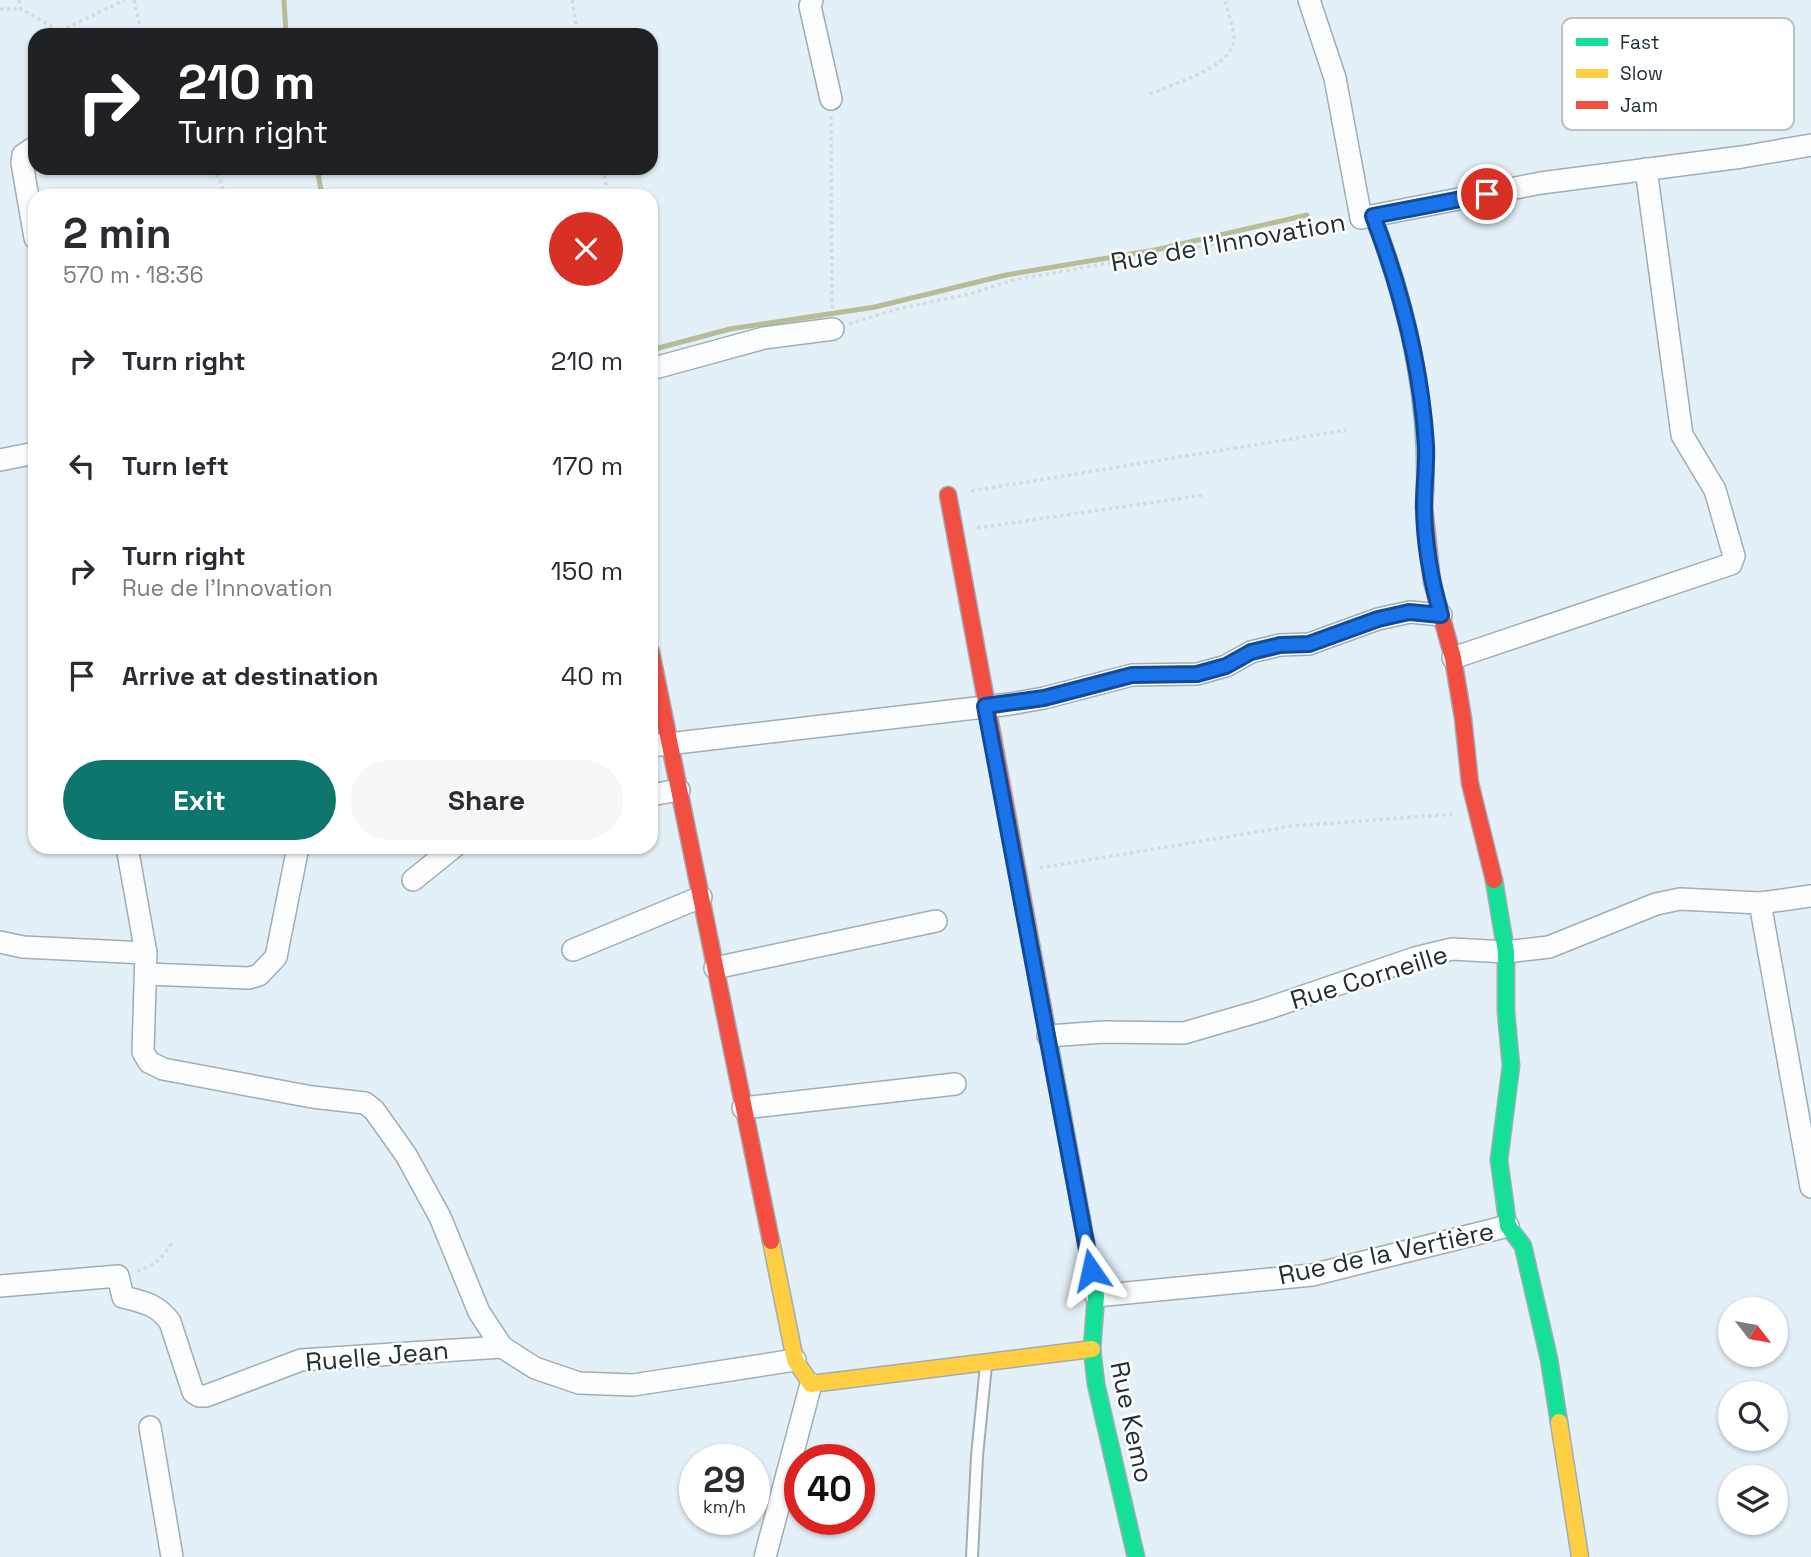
<!DOCTYPE html>
<meta charset="utf-8">
<style>
:root{--surface:#fff;--page:#f7f7f7;--text:#2b2b33;--muted:#7c7c81;--accent:#0f766e}
body{margin:0;font-family:"Space Grotesk",sans-serif;background:var(--page);color:var(--text);height:100vh;display:flex;flex-direction:column;font-size:26px;white-space:nowrap}
*{box-sizing:border-box;margin:0}
p{font-size:23px;color:var(--muted)}
.icon{flex:none;width:38px;height:38px;fill:none;stroke:currentColor;stroke-width:2;stroke-linecap:round;stroke-linejoin:round}
.map{position:relative;flex:1;overflow:hidden}
.panel{position:absolute;left:28px;top:189px;width:630px;height:665px;display:flex;flex-direction:column;background:var(--surface);border-radius:21px;box-shadow:0 2px 5px #0004}
.panel>*{flex:none}
.hud{position:absolute;left:28px;top:28px;width:630px;height:147px;border-radius:21px;box-shadow:0 2px 5px #0004;background:#202124;color:#fff;overflow:hidden}
.needle{width:46px;rotate:121deg}
.fabs{position:absolute;left:1718px;top:1297px;display:grid;gap:14px}
.fabs a{display:grid;place-items:center;width:70px;height:70px;border-radius:50%;background:var(--surface);box-shadow:0 2px 5px #0004;font-size:35px}
.speed{position:absolute;left:679px;top:1444px;display:flex;gap:14px;font-size:35px;font-weight:700;text-align:center}
.speed>*{display:grid;place-content:center;width:91px;height:91px;border-radius:50%;background:var(--surface);box-shadow:0 2px 5px #0004;line-height:1}
.speed small{font-size:18px;font-weight:400}
.speed .limit{border:10px solid #d22;background:#fff;color:#111}
.pin{position:absolute;display:grid;place-items:center;width:60px;height:60px;color:#fff;margin:-30px;border:4px solid #fff;border-radius:50%;box-shadow:0 2px 7px #0007}
.me{position:absolute;width:77px;margin:-38px;rotate:349deg;stroke-linejoin:round;filter:drop-shadow(0 0 5px #0008)}
.turn{display:flex;align-items:center;gap:24px;height:147px;padding:0 35px;font-size:32px}
.turn .icon{width:91px;height:91px;stroke-width:2.5}
.turn b{display:block;font-size:49px;line-height:60px}
.round{display:grid;place-items:center;flex:none;width:74px;height:74px;border-radius:37px;background:var(--page)}
.head{display:flex;align-items:center;justify-content:space-between;height:119px;padding:0 35px}
h1{font-size:42px;font-weight:600;line-height:52px}
.action{display:flex;gap:14px;margin-top:auto;padding:14px 35px}
.action a{flex:1;height:80px;border-radius:42px;background:var(--accent);color:#fff;font-size:28px;font-weight:600;line-height:80px;text-align:center}
.action a+a{background:var(--page);color:var(--text)}
ul{padding:0;list-style:none}
li{display:flex;align-items:center;gap:21px;height:105px;padding:0 35px}
li div{flex:1}
li b{display:block;font-size:26px}
li em{font-style:normal}
.map>svg:first-child{display:block}
.lines{fill:none;stroke-linecap:round;stroke-linejoin:round}
.stream{stroke:#b6bc96;stroke-width:5}
.lane-casing{stroke:#a1acb3;stroke-width:14}
.street-casing{stroke:#a1acb3;stroke-width:24}
.fast-casing{stroke:#a1acb3;stroke-width:19}
.slow-casing{stroke:#a1acb3;stroke-width:19}
.jam-casing{stroke:#a1acb3;stroke-width:19}
.path{stroke:#d6dadc;stroke-width:3.5;stroke-dasharray:3.5 3.5;stroke-linecap:butt}
.lane{stroke:#fbfdfe;stroke-width:10}
.street{stroke:#fbfdfe;stroke-width:21}
.fast{stroke:#16e098;stroke-width:16}
.slow{stroke:#ffcf43;stroke-width:16}
.jam{stroke:#f24e42;stroke-width:16}
.route-casing{stroke:#114b97;stroke-width:18}
.route{stroke:#1a73e8;stroke-width:12}
.labels{text-anchor:middle;dominant-baseline:central;stroke-width:5;stroke-linejoin:round;paint-order:stroke}
.street-label{font-size:26px;fill:#212f37;stroke:#fff}
.key{fill:#fff;stroke:#bcc1c3;stroke-width:2}
.key-label{font-size:19px;fill:#212f37}
</style>
<div class="map">
<svg width="1811" height="1557" viewBox="0 0 1811 1557">
<rect width="100%" height="100%" fill="#e4f0f7"/>
<g class="lines">
<g class="stream">
<path d="M 284,0 L 286,35"/>
<path d="M 317,168 L 322,196"/>
<path d="M 651,350 L 730,329 L 875,307 L 1006,275 L 1155,250 L 1307,215"/>
</g>
<defs>
<path id="lane" d="M 972,1557 L 977,1456 L 986,1365"/>
<g id="street">
<path d="M 812,0 L 810,6 L 831,99"/>
<path d="M 1309,0 L 1335,78 L 1361,218 L 1541,183 L 1742,157 L 1811,145"/>
<path d="M 35,147 L 23,155 L 22,163 L 35,238"/>
<path d="M 651,369 L 764,338 L 833,329"/>
<path d="M 0,460 L 35,453"/>
<path d="M 1453,658 L 1731,564 L 1734,556 L 1715,490 L 1682,435 L 1646,169"/>
<path d="M 651,746 L 1010,704 L 1044,698 L 1132,675 L 1197,674 L 1226,666 L 1251,652 L 1280,645 L 1309,644 L 1378,619 L 1410,612 L 1441,615"/>
<path d="M 651,795 L 679,790"/>
<path d="M 127,847 L 146,953 L 143,1052 L 149,1062 L 163,1069 L 312,1097 L 365,1103 L 374,1110 L 406,1155 L 440,1217 L 479,1312 L 502,1347 L 535,1368 L 579,1383 L 633,1385 L 795,1360"/>
<path d="M 413,880 L 454,847"/>
<path d="M 1760,903 L 1811,1187"/>
<path d="M 0,942 L 23,947 L 146,953"/>
<path d="M 573,950 L 701,897"/>
<path d="M 715,968 L 936,921"/>
<path d="M 146,974 L 249,978 L 259,975 L 276,957 L 298,847"/>
<path d="M 1048,1036 L 1104,1032 L 1184,1033 L 1263,1010 L 1415,958 L 1452,949 L 1506,952 L 1549,947 L 1656,904 L 1680,899 L 1760,903 L 1811,896"/>
<path d="M 743,1108 L 955,1084"/>
<path d="M 0,1286 L 118,1276 L 123,1297 C 143,1302 157,1304 170,1322 L 193,1392 L 199,1396 L 206,1396 L 301,1360 L 502,1347"/>
<path d="M 1096,1296 L 1312,1275 L 1508,1226"/>
<path d="M 150,1427 L 172,1557"/>
<path d="M 765,1557 L 811,1384"/>
</g>
<g id="fast">
<path d="M 1373,216 C 1407,303 1428,398 1425,491"/>
<path d="M 1494,880 L 1506,952 L 1506,1012 L 1511,1066 L 1499,1160 L 1508,1226 L 1523,1246 L 1549,1359 L 1559,1422"/>
<path d="M 1046,1025 L 1096,1296 L 1092,1349 L 1096,1384 L 1136,1557"/>
</g>
<g id="slow">
<path d="M 771,1241 L 795,1360 L 811,1384 L 1092,1349"/>
<path d="M 1559,1422 L 1580,1557"/>
</g>
<g id="jam">
<path d="M 1425,491 L 1424,507 L 1432,582 L 1453,658 L 1463,718 L 1470,783 L 1494,880"/>
<path d="M 948,495 L 1046,1025"/>
<path d="M 651,652 L 771,1241"/>
</g>
</defs>
<use href="#lane" class="lane-casing"/>
<use href="#street" class="street-casing"/>
<use href="#fast" class="fast-casing"/>
<use href="#slow" class="slow-casing"/>
<use href="#jam" class="jam-casing"/>
<g class="path">
<path d="M 19,0 L 21,9 L 60,31 L 63,35"/>
<path d="M 134,0 L 142,35"/>
<path d="M 572,0 L 578,35"/>
<path d="M 0,9 L 21,9"/>
<path d="M 60,31 L 125,0"/>
<path d="M 1150,94 C 1172,84 1235,67 1234,38 C 1233,26 1228,12 1225,0"/>
<path d="M 831,116 L 832,311"/>
<path d="M 212,168 L 221,183 L 225,196"/>
<path d="M 604,168 L 607,196"/>
<path d="M 849,324 L 901,308 L 970,294 L 1013,280 L 1344,221"/>
<path d="M 971,491 L 1346,430"/>
<path d="M 977,528 L 1203,495"/>
<path d="M 1040,868 L 1292,826 L 1456,814"/>
<path d="M 137,1271 C 153,1267 164,1257 172,1242"/>
</g>
<use href="#lane" class="lane"/>
<use href="#street" class="street"/>
<use href="#fast" class="fast"/>
<use href="#slow" class="slow"/>
<use href="#jam" class="jam"/>
</g>
<g class="lines">
<defs>
<path id="route" d="M 1091,1270 L 985,706 L 1044,698 L 1132,675 L 1197,674 L 1226,666 L 1251,652 L 1280,645 L 1309,644 L 1378,619 L 1409,612 L 1441,615 C 1431,580 1424,541 1424,504 C 1424,485 1427,465 1426,445 C 1421,366 1401,289 1373,216 L 1487,194"/>
</defs>
<use href="#route" class="route-casing"/>
<use href="#route" class="route"/>
</g>
<g class="labels">
<g class="street-label">
<text transform="translate(1228 242) rotate(-10)">Rue de l'Innovation</text>
<text transform="translate(1369 977) rotate(-17)">Rue Corneille</text>
<text transform="translate(1386 1253) rotate(-12)">Rue de la Vertière</text>
<text transform="translate(377 1356) rotate(-5)">Ruelle Jean</text>
<text transform="translate(1132 1422) rotate(78)">Rue Kemo</text>
</g>
</g>
<rect x="1562" y="18" width="232" height="112" rx="10" class="key"/>
<rect x="1576" y="38" width="32" height="8" fill="#16e098"/>
<rect x="1576" y="69" width="32" height="9" fill="#ffcf43"/>
<rect x="1576" y="101" width="32" height="8" fill="#f24e42"/>
<g class="key-label">
<text x="1620" y="49">Fast</text>
<text x="1620" y="80">Slow</text>
<text x="1620" y="112">Jam</text>
</g>
</svg>
<div class="fabs">
<a><svg class="needle" viewBox="-14 -14 28 28"><path d="M0-13l5 13h-10z" fill="#e53935"/><path d="M0 13l5-13h-10z" fill="#7c7c81"/></svg></a>
<a><svg class="icon" aria-label="search" viewBox="0 0 24 24"><circle cx="10" cy="10" r="6"/><path d="M15 15l6 6"/></svg></a>
<a><svg class="icon" aria-label="layers" viewBox="0 0 24 24"><path d="M12 4l9 5-9 5-9-5zM3 14l9 5 9-5"/></svg></a>
</div>
<div class="speed"><div>29<small>km/h</small></div><div class="limit">40</div></div>
<div class="pin" style="left:1487px;top:194px;background:#d93025"><svg class="icon" aria-label="arrive" viewBox="0 0 24 24"><path d="M6 21V4h12l-3 4 3 4H6"/></svg></div>
<svg class="me" style="left:1091px;top:1270px" viewBox="-20 -20 40 40"><path d="M0-17L14 15 0 8-14 15z" fill="#1a73e8" stroke="#fff" stroke-width="4"/></svg>
<div class="hud">
<div class="turn"><svg class="icon" aria-label="right" viewBox="0 0 24 24"><path d="M7 20v-9h11M14 6l5 5-5 5"/></svg><div><b>210 m</b>Turn right</div></div>
</div>
<section class="panel">
<div class="head"><div><h1>2 min</h1><p>570 m · 18:36</p></div><a class="round" style="background:#d93025;color:#fff"><svg class="icon" aria-label="close" viewBox="0 0 24 24"><path d="M6 6l12 12M18 6L6 18"/></svg></a></div>
<ul>
<li><svg class="icon" aria-label="right" viewBox="0 0 24 24"><path d="M7 20v-9h11M14 6l5 5-5 5"/></svg><div><b>Turn right</b></div><em>210 m</em></li>
<li><svg class="icon" aria-label="left" viewBox="0 0 24 24"><path d="M17 20v-9H6M10 6l-5 5 5 5"/></svg><div><b>Turn left</b></div><em>170 m</em></li>
<li><svg class="icon" aria-label="right" viewBox="0 0 24 24"><path d="M7 20v-9h11M14 6l5 5-5 5"/></svg><div><b>Turn right</b><p>Rue de l'Innovation</p></div><em>150 m</em></li>
<li><svg class="icon" aria-label="arrive" viewBox="0 0 24 24"><path d="M6 21V4h12l-3 4 3 4H6"/></svg><div><b>Arrive at destination</b></div><em>40 m</em></li>
</ul>
<div class="action"><a>Exit</a><a>Share</a></div>
</section>
</div>
